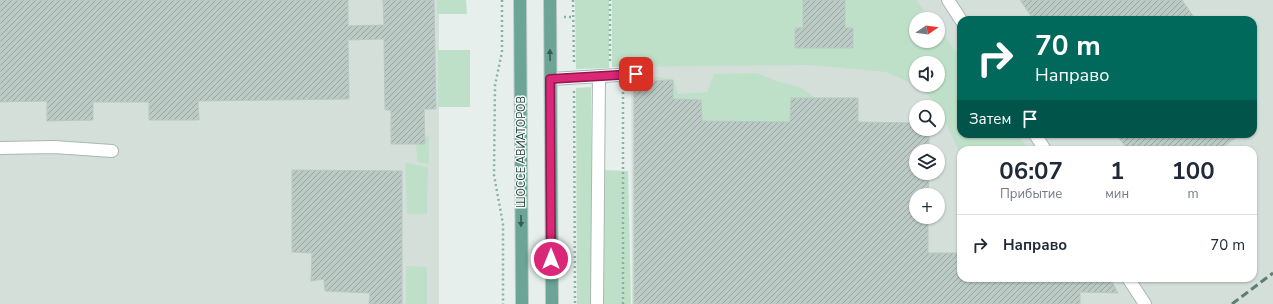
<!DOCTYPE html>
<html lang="ru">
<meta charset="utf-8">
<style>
:root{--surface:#fff;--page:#f2f2f3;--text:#1f2937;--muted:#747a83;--line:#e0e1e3}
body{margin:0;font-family:"Nunito Sans",sans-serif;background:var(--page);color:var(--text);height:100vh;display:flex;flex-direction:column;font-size:15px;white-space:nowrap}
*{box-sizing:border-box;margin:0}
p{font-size:13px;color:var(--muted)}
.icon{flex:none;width:22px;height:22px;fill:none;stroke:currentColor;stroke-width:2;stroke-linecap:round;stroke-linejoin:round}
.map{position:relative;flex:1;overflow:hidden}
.details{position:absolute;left:957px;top:146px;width:300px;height:136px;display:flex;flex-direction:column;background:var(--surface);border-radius:12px;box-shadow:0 1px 3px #0004}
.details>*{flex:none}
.top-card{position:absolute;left:957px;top:16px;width:300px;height:122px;border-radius:12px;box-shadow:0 1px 3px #0004;background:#00695c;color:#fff;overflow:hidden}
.needle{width:26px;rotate:77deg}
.controls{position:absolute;left:909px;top:12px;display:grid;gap:8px}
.controls a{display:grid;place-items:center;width:36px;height:36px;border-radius:50%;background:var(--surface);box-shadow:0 1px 3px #0004;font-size:20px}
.pin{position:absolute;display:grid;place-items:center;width:34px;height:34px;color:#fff;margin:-17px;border-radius:8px;box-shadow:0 2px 6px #0006}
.me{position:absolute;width:44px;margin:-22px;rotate:0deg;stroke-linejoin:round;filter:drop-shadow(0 0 3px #0008)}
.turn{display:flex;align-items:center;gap:14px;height:84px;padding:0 12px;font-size:18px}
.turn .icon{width:52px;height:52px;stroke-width:2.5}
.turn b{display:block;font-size:28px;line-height:34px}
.then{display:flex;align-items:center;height:38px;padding:0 12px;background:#0003;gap:8px;font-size:15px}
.eta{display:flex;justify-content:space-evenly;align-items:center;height:68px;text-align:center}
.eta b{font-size:24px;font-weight:700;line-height:28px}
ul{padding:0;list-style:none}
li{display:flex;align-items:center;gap:12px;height:60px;padding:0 12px;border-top:1px solid var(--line)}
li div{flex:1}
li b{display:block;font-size:15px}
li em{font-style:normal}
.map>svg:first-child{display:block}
.built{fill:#d4dfda;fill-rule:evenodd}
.green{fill:#bfe0c8;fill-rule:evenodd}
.building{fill:url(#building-hatch);stroke:#b8c9c2}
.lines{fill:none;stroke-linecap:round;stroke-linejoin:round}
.minor-casing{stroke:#a8b8b2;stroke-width:14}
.major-casing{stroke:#c2cac8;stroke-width:14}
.path{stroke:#86b3a5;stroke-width:2.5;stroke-dasharray:2 3;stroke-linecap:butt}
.minor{stroke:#fff;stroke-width:12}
.major{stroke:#6aa596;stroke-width:12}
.rail{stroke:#5f7d75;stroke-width:3;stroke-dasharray:8 4;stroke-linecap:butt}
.oneway{fill:#365b51}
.route-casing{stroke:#8e194d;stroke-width:10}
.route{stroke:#db2777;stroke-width:7}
.labels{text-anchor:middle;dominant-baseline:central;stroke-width:3;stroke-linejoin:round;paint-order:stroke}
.street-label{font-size:11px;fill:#24423a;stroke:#f7fbf9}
</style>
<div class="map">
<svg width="1273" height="304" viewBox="0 0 1273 304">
<defs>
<pattern id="building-hatch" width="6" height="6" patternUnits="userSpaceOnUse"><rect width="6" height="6" fill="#bbcac4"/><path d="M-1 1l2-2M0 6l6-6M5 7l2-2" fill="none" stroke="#98a6a0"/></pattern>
</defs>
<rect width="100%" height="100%" fill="#e6efeb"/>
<g class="built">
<rect x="0" y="0" width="439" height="304"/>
<path d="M 631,0 L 1273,0 L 1273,304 L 632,304 ZM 916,19 L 938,19 L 938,41 L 916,41 ZM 961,20 L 1253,20 L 1253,134 L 961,134 ZM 916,63 L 938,63 L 938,85 L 916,85 ZM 916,107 L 938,107 L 938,129 L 916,129 ZM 961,150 L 1253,150 L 1253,278 L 961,278 ZM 916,151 L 938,151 L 938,173 L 916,173 ZM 916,195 L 938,195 L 938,217 L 916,217 Z"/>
</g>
<g class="green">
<path d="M 437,0 L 466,0 L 467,14 L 437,14 Z"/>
<path d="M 575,0 L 609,0 L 609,68 L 576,69 Z"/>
<path d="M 612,0 L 916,0 L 931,19 L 916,19 L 916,41 L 938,41 L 938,28 L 961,58 L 961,134 L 1017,134 L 1029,150 L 961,150 L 961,156 L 940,110 L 922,88 L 886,72 L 810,65 L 612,67 ZM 916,63 L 938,63 L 938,85 L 916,85 Z"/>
<rect x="438" y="50" width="32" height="57"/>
<path d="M 757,73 L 776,81 L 800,87 L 815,98 L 791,98 L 790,122 L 701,121 L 701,100 L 673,99 L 673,81 L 633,82 L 658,77 L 674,80 L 678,94 L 707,92 L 714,74 Z"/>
<path d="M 591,87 L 592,304 L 577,304 L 576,88 Z"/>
<path d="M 429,135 L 429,164 L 417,162 L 416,142 Z"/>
<path d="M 405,163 L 428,167 L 427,214 L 407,214 Z"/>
<path d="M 602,170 L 628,171 L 631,304 L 603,304 Z"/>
<path d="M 406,266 L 427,267 L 427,304 L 406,304 Z"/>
</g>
<g class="building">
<path d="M 0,0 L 348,0 L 348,26 L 384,25 L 383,0 L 434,0 L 436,109 L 424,109 L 425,144 L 391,144 L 391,110 L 385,110 L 384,39 L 348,40 L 349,99 L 198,101 L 199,120 L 149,120 L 149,102 L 93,102 L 93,120 L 47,121 L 47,101 L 0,102 Z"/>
<path d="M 803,0 L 845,0 L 845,28 L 853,28 L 853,48 L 795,48 L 795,28 L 803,28 Z"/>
<path d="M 1020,0 L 1182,0 L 1196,20 L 1034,20 Z"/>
<path d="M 673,80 L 673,99 L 701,100 L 702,121 L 790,122 L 791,98 L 858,98 L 858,122 L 916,123 L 916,129 L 929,129 L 929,151 L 916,151 L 916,173 L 929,173 L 928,195 L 916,195 L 916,217 L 928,217 L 928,253 L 961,253 L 961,278 L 1110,278 L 1118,293 L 1080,292 L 1080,304 L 634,304 L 634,82 Z"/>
<path d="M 1116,134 L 1241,134 L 1219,150 L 1128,150 Z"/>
<path d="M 292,170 L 402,171 L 402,304 L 369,304 L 370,293 L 325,291 L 324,279 L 311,281 L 312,253 L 292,252 Z"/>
</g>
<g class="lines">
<defs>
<g id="minor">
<path d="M 948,0 L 961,20"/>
<path d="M 551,79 L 636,74"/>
<path d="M 1035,134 L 1045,150"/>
<path d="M 0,148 L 54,147 L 112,151"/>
<path d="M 1128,278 L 1145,304"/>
<path d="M 597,304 L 599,76"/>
</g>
<g id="major">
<path d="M 520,0 L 522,304"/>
<path d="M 550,0 L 552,304"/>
</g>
</defs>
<use href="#minor" class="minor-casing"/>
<use href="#major" class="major-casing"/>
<g class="path">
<path d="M 502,0 L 502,52 L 495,85 L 494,175 L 503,224 L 503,304"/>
<path d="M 573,0 L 574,64"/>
<path d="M 564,17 L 574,17"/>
<path d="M 610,61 L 610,0"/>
<path d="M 574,91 L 575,304"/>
<path d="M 623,304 L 623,89"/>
</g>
<use href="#minor" class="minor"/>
<use href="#major" class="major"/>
<path class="rail" d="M 1232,304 L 1273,273"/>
</g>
<defs><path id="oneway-solid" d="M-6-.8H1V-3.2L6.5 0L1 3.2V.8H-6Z"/></defs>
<g class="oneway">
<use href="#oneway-solid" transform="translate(550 55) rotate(-91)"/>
<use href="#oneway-solid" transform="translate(521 221) rotate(90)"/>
</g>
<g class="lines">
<defs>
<path id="route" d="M 551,259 L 550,79 L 636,74"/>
</defs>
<use href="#route" class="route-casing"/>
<use href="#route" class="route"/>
</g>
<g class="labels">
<g class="street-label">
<text transform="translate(521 152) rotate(-90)">ШОССЕ АВИАТОРОВ</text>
</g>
</g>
</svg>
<div class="controls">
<a><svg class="needle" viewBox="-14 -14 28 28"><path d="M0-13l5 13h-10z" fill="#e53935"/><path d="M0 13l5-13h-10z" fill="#747a83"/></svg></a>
<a><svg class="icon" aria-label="sound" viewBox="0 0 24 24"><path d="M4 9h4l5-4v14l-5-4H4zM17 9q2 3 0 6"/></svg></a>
<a><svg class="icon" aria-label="search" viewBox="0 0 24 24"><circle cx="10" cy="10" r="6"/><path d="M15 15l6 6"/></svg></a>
<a><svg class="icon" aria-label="layers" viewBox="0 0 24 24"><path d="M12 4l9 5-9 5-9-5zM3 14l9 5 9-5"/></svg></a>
<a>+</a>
</div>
<div class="pin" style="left:636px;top:74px;background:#d93025"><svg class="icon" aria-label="arrive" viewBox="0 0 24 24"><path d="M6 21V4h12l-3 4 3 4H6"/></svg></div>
<svg class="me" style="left:551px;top:259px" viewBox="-20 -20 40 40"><circle r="17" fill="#db2777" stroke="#fff" stroke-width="3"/><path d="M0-11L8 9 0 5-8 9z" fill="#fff"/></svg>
<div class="top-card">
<div class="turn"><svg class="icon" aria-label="right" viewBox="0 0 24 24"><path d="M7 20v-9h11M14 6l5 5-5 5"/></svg><div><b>70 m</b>Направо</div></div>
<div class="then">Затем<svg class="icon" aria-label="arrive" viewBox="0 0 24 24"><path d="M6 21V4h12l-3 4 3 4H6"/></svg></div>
</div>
<section class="details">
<div class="eta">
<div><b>06:07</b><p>Прибытие</p></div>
<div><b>1</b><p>мин</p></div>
<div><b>100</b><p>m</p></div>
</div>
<ul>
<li><svg class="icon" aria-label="right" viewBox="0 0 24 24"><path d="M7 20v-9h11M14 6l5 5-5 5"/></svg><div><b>Направо</b></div><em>70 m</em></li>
</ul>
</section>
</div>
